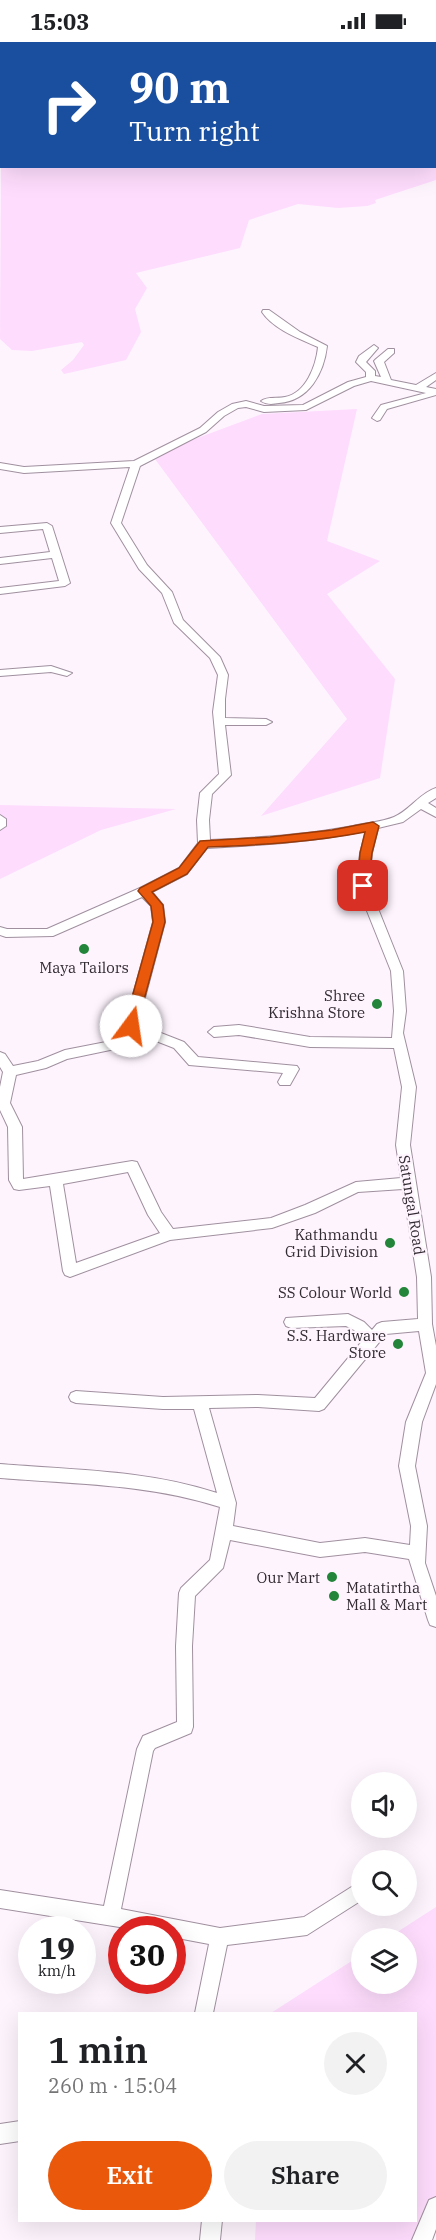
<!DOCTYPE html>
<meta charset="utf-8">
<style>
:root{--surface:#fff;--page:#f2f2f2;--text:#202124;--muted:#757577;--accent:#ea580c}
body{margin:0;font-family:"IBM Plex Serif",serif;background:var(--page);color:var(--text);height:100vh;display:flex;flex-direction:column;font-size:22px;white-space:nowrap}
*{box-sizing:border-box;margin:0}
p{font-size:20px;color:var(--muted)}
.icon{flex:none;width:33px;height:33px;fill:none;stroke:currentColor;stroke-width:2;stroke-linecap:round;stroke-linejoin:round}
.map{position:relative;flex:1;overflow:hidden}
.drawer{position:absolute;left:18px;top:1970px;width:399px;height:210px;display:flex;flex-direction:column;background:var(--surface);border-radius:0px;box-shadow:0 6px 24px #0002}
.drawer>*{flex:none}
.guide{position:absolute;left:0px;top:0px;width:436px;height:126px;box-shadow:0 6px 24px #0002;background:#1a4fa0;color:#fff;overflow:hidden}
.fabs{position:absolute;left:351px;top:1730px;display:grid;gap:12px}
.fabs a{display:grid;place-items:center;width:66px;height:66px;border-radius:50%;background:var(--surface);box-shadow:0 6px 24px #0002;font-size:30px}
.speed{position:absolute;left:18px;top:1874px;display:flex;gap:12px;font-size:30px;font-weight:700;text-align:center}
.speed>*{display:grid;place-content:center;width:78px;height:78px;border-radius:50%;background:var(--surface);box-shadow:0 6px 24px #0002;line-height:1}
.speed small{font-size:15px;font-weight:400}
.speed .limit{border:9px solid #d22;background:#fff;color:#111}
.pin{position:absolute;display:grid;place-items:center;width:51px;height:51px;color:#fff;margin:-26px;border-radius:12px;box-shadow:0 3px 9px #0006}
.me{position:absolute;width:66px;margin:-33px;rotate:14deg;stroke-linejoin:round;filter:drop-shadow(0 0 4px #0008)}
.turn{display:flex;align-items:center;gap:21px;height:126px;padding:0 30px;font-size:27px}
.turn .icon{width:78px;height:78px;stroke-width:2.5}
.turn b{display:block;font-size:42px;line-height:51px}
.round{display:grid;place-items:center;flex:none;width:63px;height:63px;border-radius:32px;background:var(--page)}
.head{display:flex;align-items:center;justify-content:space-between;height:102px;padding:0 30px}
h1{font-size:36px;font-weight:600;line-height:45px}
.primary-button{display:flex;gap:12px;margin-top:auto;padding:12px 30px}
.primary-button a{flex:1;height:69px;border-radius:36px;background:var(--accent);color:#fff;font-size:24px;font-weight:600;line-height:69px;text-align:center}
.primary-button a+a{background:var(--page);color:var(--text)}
.status{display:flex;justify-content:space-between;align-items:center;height:42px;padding:0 30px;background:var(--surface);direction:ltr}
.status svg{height:16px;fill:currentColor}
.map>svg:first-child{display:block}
.green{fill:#fedcfd}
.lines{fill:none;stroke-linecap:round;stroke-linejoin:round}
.street-casing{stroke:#a0909f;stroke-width:2}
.street{fill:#fff;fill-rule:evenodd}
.route{fill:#ea580c;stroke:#983908;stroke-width:1.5}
.poi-dot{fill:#228539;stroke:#fef4fe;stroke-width:2}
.labels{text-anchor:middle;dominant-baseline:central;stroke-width:4.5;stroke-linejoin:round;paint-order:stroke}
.poi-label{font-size:15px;fill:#322b32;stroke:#fef4fe;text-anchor:end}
.street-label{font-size:15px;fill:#322b32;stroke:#fef4fe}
</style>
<div class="status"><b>15:03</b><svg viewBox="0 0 49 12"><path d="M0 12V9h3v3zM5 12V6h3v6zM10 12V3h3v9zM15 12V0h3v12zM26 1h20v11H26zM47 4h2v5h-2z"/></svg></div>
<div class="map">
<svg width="436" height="2198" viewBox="0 0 436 2198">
<rect width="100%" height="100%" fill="#fef4fe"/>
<g class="green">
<path d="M 56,0 L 436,0 L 436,138 L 375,158 L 376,161 L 367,164 L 338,166 L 298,162 L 249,178 L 240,206 L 136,231 L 147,246 L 135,267 L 141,290 L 126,318 L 64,332 L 61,328 L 73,318 L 84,303 L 82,300 L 32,309 L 12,308 L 0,297 L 1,124 L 435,124 L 435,2 L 55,1 Z"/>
<path d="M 357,367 L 327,499 L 380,519 L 327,552 L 395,637 L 380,736 L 261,774 L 347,677 L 152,413 L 262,372 Z"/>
<path d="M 0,763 L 176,767 L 101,788 L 0,837 Z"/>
<path d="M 436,1865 L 436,2159 L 414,2198 L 255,2198 L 256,2178 L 416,2178 L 416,1971 L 271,1971 L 361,1913 L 362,1941 L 406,1941 L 406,1896 L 388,1896 Z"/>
</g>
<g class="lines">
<defs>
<g id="street">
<path d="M 263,268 L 269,268 L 300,290 L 327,304 C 324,331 309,359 279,361 C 273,362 267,363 261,359 C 268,354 277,357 285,355 C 306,351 316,324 318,305 C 300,297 273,287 262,270 Z"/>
<path d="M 374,303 L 378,306 L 366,320 L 375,329 L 375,334 L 381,335 L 374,319 L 376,317 L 388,307 L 394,307 L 394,311 L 384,320 L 391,338 L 416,343 L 436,331 L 436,338 L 426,345 L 436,347 L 436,353 L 387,367 L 380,378 L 377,379 L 372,376 L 381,363 L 426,351 L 371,339 L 354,344 L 306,368 L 264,370 L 246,365 L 238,366 L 224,374 L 206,390 L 140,424 L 121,481 L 147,523 L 172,550 L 183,578 L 220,615 L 228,633 L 225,657 L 225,676 L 266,677 L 272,680 L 266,683 L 225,683 L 231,733 L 212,752 L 209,778 L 210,798 C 258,796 306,793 353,784 C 366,781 382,780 394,775 C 410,768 420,751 436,746 L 436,756 L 428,761 L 436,766 L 436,775 L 421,767 L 403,780 L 378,786 L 372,811 L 369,844 L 403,929 L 406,969 L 403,991 L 416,1045 L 410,1103 L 431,1235 L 432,1282 L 436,1304 L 436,1342 L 422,1380 L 415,1424 L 427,1484 L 425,1521 L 436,1554 L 436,1585 L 430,1583 L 428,1578 L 409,1517 L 365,1510 L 320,1515 L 230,1498 L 223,1526 L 195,1554 L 192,1604 L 193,1685 L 191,1691 L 155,1706 L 153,1709 L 121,1867 L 220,1886 L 304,1875 L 361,1839 L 362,1858 L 307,1893 L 227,1903 L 213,1971 L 195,1971 L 209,1902 L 172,1895 L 172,1887 L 132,1887 L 0,1866 L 0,1848 L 104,1864 L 137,1707 L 143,1694 L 177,1680 L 176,1604 L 179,1551 L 181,1546 L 210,1518 L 220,1465 C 149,1442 73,1442 0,1436 L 0,1422 C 72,1428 148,1428 217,1451 L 194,1367 L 163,1367 L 76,1361 L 71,1359 L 69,1355 L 71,1351 L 76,1349 L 163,1355 L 258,1353 L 315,1356 L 363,1298 L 354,1288 L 346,1284 L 291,1286 L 286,1284 L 284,1280 L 286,1276 L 348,1272 L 364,1280 L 372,1288 L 377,1282 L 382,1280 L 418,1277 L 417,1235 L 403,1147 L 358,1150 L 315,1171 L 272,1186 L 170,1198 L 70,1235 L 65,1233 L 63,1229 L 50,1144 L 19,1148 L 14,1147 L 9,1138 L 8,1085 L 0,1068 L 0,1045 L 3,1030 L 0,1025 L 0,1010 L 5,1012 L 13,1024 L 38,1019 L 65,1008 L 106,1000 L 120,988 L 125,982 L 153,880 L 151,864 L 142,855 L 53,894 L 6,895 L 0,893 L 0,885 L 7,887 L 47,887 L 140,846 L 179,826 L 198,801 L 197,778 L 200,751 L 219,732 L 213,670 L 218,633 L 210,616 L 174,581 L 162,551 L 139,527 L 111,481 L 130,425 L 24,431 L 0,427 L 0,421 L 24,425 L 134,419 L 200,386 L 218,370 L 232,362 L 246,359 L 264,364 L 303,363 L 348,340 L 366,335 L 366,330 L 356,320 L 359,314 ZM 366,789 L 360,811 L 357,844 L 391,929 L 394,969 L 392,996 L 310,995 L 239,983 L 214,985 L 208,990 L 214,995 L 239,993 L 310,1005 L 394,1006 L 402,1045 L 396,1103 L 401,1136 L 356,1140 L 305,1163 L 271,1176 L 173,1187 L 161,1170 L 137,1120 L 132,1119 L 23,1137 L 22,1085 L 10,1061 L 16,1033 L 46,1026 L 67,1017 L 115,1007 L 133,990 L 174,1006 L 189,1023 L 283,1031 L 278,1040 L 280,1043 L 290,1043 L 299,1027 L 297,1024 L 198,1015 L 184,1000 L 138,982 L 165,880 L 163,863 L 152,850 L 187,832 L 207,806 C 261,803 313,800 366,789 ZM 128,1130 L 148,1173 L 160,1191 L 76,1221 L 63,1142 ZM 419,1289 L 426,1331 L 406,1380 L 399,1424 L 411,1484 L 410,1503 L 365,1496 L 320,1501 L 233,1484 L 236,1461 L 209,1366 L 258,1365 L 319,1369 L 324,1367 L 386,1292 Z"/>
<path d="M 47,481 L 52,484 L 70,541 L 65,544 L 0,552 L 0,546 L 59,539 L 52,516 L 0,522 L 0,516 L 50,510 L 43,487 L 0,491 L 0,485 Z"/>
<path d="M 51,624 L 72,631 L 67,634 L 51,630 L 0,634 L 0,628 Z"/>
<path d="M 0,773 L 6,777 L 6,784 L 0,788 Z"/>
<path d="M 20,2079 L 20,2099 L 0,2102 L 0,2082 Z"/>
<path d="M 436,2155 L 436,2187 L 432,2198 L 412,2198 L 429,2158 Z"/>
<path d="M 202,2178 L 222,2178 L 220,2198 L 200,2198 Z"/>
</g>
</defs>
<use href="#street" class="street-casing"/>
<use href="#street" class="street"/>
</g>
<path class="route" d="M 373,780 L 379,784 L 372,811 L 368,847 L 363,848 L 357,844 L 360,811 L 365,790 C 313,800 261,803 208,805 L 187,832 L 152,850 L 163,863 L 165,880 L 137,984 L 135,988 L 126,988 L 124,984 L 153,880 L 151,864 L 138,849 L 140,846 L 179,826 L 200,799 L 270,795 L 332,788 Z"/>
<g class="poi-dot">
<circle cx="84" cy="907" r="6"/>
<circle cx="377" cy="962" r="6"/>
<circle cx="390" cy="1201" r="6"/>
<circle cx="404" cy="1250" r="6"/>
<circle cx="398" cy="1302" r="6"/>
<circle cx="332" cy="1535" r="6"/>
<circle cx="334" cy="1554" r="6"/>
</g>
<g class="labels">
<g class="poi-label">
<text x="84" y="925" text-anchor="middle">Maya Tailors</text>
<text x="365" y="953">Shree<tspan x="365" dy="17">Krishna Store</tspan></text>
<text x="378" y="1192">Kathmandu<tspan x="378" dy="17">Grid Division</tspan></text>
<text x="392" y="1250">SS Colour World</text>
<text x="386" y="1293">S.S. Hardware<tspan x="386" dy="17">Store</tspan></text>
<text x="320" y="1535">Our Mart</text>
<text x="346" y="1545" text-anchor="start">Matatirtha<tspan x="346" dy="17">Mall &amp; Mart</tspan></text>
</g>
<g class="street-label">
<text transform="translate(412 1163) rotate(81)">Satungal Road</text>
</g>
</g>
</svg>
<div class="fabs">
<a><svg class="icon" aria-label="sound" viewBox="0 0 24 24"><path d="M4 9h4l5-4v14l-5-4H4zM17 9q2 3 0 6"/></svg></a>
<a><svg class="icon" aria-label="search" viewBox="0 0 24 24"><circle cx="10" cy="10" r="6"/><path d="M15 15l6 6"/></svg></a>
<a><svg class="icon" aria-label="layers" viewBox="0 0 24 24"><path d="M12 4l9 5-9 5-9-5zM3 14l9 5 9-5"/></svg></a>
</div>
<div class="speed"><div>19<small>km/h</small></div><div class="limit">30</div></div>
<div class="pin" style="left:363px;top:844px;background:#d93025"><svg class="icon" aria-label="arrive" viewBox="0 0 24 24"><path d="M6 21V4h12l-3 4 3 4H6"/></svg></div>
<svg class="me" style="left:131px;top:984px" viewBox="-20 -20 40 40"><circle r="19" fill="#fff"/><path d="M0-13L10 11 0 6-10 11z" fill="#ea580c"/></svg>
<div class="guide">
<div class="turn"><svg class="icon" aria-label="right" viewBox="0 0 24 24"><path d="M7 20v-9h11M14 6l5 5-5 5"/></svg><div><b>90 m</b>Turn right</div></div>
</div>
<section class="drawer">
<div class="head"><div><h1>1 min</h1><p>260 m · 15:04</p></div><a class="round"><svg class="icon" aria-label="close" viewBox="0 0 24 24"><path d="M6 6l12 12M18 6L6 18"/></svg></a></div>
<div class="primary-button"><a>Exit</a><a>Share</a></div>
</section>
</div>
